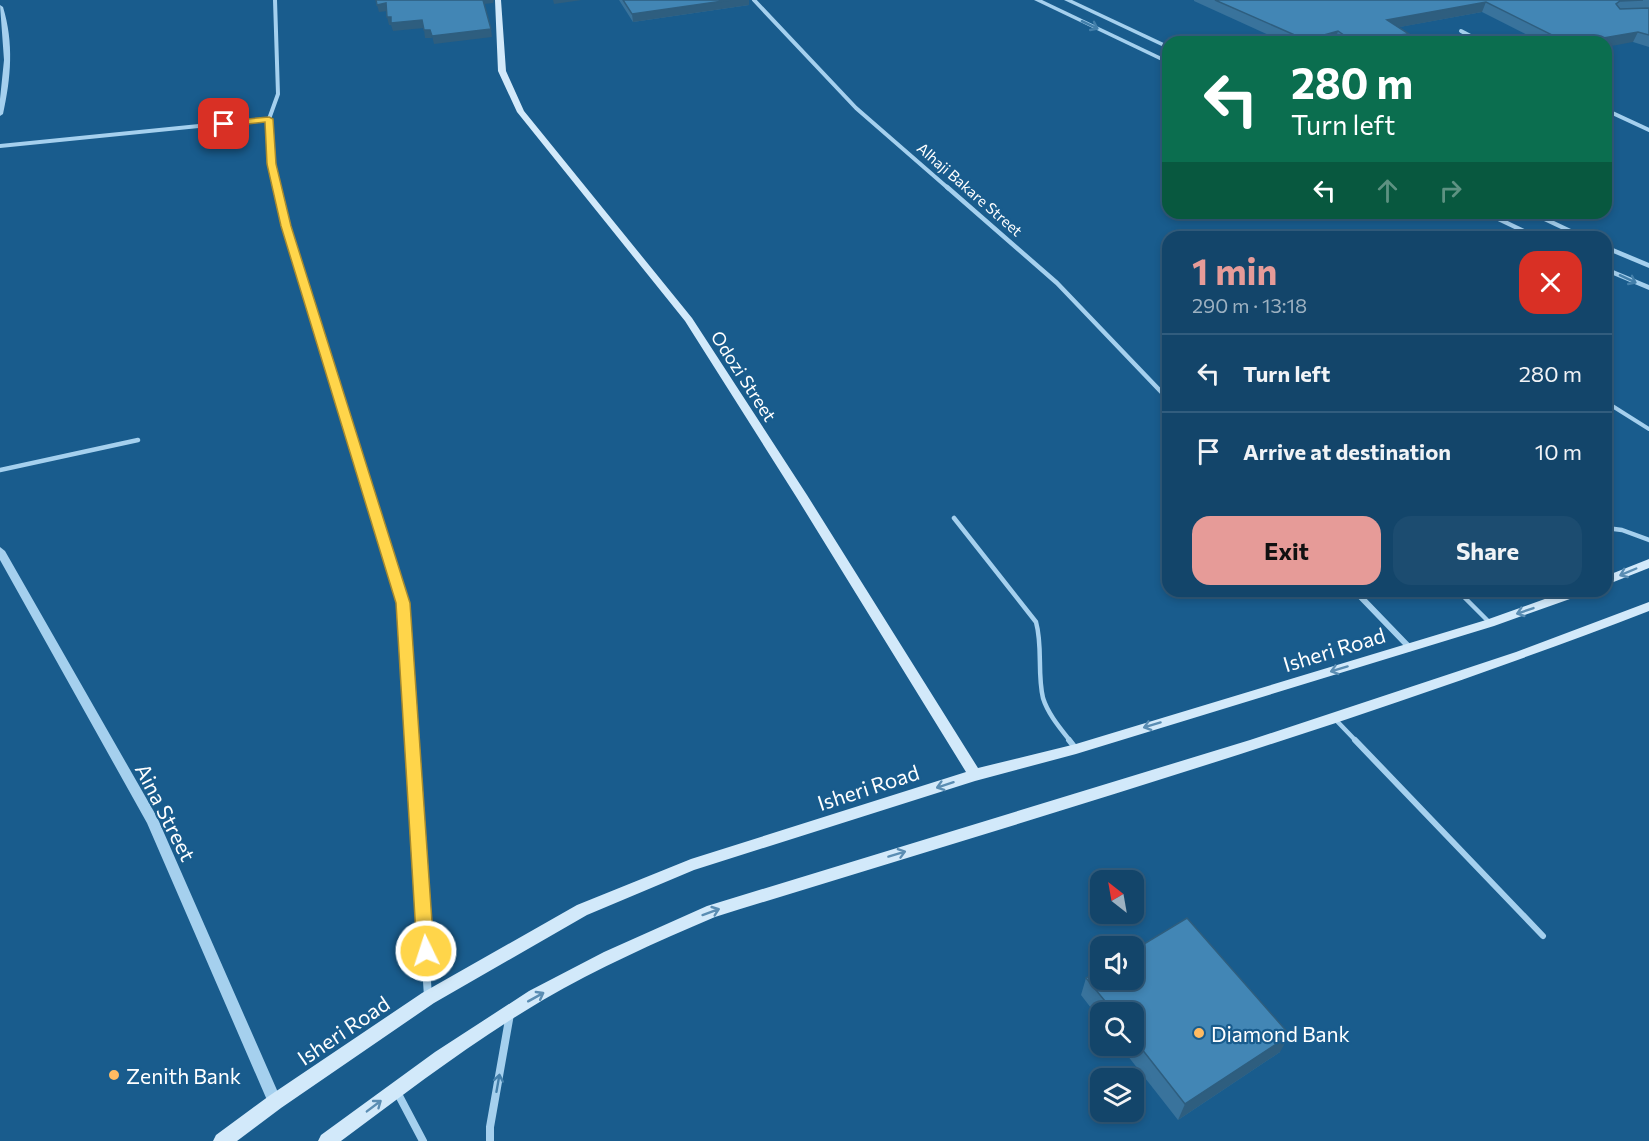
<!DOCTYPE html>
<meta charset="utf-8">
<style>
:root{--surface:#13456a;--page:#1c4c70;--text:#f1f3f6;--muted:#9db1c1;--line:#325d7e;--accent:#e69b98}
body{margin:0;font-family:Commissioner,sans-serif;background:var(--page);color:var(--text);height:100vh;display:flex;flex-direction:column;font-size:22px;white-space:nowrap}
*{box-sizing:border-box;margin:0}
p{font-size:20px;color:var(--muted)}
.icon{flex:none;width:33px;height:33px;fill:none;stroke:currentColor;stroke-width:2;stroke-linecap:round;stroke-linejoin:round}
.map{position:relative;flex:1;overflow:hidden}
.panel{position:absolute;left:1162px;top:231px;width:450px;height:366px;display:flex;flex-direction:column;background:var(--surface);border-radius:18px;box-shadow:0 3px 9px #0003,0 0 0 2px var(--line)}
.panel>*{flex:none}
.top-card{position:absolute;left:1162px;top:36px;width:450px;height:183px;border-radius:18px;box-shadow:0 3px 9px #0003,0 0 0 2px var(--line);background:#0b6e4f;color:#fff;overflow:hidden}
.needle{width:39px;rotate:329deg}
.controls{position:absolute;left:1090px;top:870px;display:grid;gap:12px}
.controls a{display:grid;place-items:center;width:54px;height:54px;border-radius:12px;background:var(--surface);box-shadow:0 3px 9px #0003,0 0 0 2px var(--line);font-size:30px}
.pin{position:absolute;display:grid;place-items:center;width:51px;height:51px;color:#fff;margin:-26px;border-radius:12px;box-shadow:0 3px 9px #0006}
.me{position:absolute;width:66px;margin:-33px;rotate:356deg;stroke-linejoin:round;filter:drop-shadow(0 0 4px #0008)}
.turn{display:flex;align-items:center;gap:21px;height:126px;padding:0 30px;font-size:27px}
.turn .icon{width:78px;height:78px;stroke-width:2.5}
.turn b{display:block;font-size:42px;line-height:51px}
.lanes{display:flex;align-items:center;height:57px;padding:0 30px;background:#0003;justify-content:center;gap:30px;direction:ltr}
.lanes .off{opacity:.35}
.round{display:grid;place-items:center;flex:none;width:63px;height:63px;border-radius:18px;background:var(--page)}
.head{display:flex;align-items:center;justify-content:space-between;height:102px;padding:0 30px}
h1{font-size:36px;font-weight:700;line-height:45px;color:var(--accent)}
.cta{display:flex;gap:12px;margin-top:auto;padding:12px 30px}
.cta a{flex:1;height:69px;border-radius:18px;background:var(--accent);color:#111;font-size:24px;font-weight:700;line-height:69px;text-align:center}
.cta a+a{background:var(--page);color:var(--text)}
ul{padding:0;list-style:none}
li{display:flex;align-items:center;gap:18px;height:78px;padding:0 30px;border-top:2px solid var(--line)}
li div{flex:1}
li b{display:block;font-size:22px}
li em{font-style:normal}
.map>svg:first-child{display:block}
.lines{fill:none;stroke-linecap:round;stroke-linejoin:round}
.service-far2{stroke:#a5d0ee;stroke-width:4}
.service-far1{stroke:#a5d0ee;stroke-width:4.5}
.service{stroke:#a5d0ee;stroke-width:6}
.minor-far3{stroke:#a5d0ee;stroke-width:4}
.minor-far2{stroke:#a5d0ee;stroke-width:4.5}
.minor-far1{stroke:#a5d0ee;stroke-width:6}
.minor{stroke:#a5d0ee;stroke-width:8}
.tertiary{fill:#a5d0ee;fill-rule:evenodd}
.secondary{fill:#d2e9fa;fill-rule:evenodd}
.wall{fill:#39739c}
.shaded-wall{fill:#2e5e7f}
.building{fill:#4286b5;stroke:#2e5e7f;stroke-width:1.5}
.oneway{stroke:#437faa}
.oneway2{stroke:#5a8db3}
.route{fill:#ffd54a;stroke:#a68a30;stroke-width:1.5}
.poi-dot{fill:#ffbb62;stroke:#195c8d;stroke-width:2}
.labels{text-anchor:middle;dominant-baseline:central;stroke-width:4.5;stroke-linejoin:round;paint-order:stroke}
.far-street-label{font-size:15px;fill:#fff;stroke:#195c8d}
.street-label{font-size:18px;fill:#fff;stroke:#195c8d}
.near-street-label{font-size:21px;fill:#fff;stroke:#195c8d}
.near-poi-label{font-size:21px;fill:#fff;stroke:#195c8d;text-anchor:start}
</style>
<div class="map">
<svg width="1649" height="1141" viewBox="0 0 1649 1141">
<rect width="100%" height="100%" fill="#195c8d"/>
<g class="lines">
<path class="service-far2" d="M 1606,402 L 1649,429"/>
<g class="service-far1">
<path d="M 0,470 L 138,440"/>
<path d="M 954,518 L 1036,622 C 1043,647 1037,673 1043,698 C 1048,714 1060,728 1071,742"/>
<path d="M 1606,528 L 1622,530 L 1649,540"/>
<path d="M 1458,591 L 1490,623"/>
<path d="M 1545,591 L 1551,602"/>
<path d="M 1334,718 L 1357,742"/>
</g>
<g class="service">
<path d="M 1069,740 L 1076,749"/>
<path d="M 1355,740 L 1543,936"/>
</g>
<g class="minor-far3">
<path d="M 275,0 L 278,94 L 269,119 L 271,163 L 277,189"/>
<path d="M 754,0 L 856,108 L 949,189"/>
<path d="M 1461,31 L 1482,42"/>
<path d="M 1606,110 L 1649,130"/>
<path d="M 0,146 L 269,119"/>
</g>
<g class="minor-far2">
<path d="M 277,187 L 286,226 L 350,431"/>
<path d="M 947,187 L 1057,283 L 1168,399"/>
</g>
<g class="minor-far1">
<path d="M 349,429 L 403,602 L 412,742"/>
<path d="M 1355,591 L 1410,648"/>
</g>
<g class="minor">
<path d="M 412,740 L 428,997"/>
<path d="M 396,1090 L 423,1141"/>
<path d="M 490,1141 L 490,1127 L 510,1014"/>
</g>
<g class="tertiary">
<path d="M 1034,0 L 1042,0 L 1168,60 L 1168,64 Z"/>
<path d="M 1064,0 L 1072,0 L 1168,45 L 1168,49 Z"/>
<path d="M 0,5 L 3,7 C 14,43 11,78 3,114 L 0,116 L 0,99 L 4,60 Z"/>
<path d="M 1481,213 L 1491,213 L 1541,237 L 1531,237 Z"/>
<path d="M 1527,213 L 1537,213 L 1588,237 L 1578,237 Z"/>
<path d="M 1606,245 L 1649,263 L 1649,268 L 1606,250 Z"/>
<path d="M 1606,267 L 1649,285 L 1649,290 L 1606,272 Z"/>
<path d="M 0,547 L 5,551 L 157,817 L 280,1097 L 283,1102 L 280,1107 L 275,1109 L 270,1107 L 147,823 L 0,560 Z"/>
</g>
<g class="secondary">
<path d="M 495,0 L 501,0 L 506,71 L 524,111 L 692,318 L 807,495 L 978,768 L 1076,744 L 1486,620 L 1567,591 L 1586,591 L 1584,594 L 1494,626 L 1076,754 L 975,781 L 694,870 L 587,915 L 434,1003 L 281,1108 L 237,1141 L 213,1141 L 216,1135 L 269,1096 L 422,993 L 577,905 L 691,859 L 966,772 L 797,498 L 685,321 L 517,112 L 498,71 Z"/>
<path d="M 1649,559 L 1649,568 L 1606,585 L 1606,576 Z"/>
<path d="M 1649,602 L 1649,611 C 1343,729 1028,820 715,917 C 656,942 598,968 543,1000 C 472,1042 407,1092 341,1141 L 318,1141 L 321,1135 L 435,1052 L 529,991 L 604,952 L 707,906 L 1250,740 L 1516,652 Z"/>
</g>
</g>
<g class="wall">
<path d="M 619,0 L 749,0 L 749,5 L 633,22 Z"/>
<path d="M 1194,0 L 1649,0 L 1649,47 L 1633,42 L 1541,42 L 1482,12 L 1399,27 L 1407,42 L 1336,42 L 1335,41 L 1332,42 L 1284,42 L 1194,1 Z"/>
<path d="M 1086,978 L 1280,1052 L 1178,1120 L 1120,1046 L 1134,1046 L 1134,1012 L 1101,1012 L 1101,1021 L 1081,995 Z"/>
</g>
<g class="shaded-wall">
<path d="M 483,0 L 494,0 L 493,3 L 484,4 Z"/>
<path d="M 553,0 L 582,0 L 554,4 Z"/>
<path d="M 730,0 L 749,0 L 749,5 L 633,22 L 632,14 Z"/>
<path d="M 1486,2 L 1482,12 L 1384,30 L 1387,20 Z"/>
<path d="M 386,3 L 388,11 L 379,12 L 377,5 Z"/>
<path d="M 387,17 L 422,20 L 424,28 L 393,31 L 391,25 L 389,25 Z"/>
<path d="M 491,29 L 492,37 L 434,44 L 432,36 Z"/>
<path d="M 424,30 L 430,30 L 432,38 L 425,38 Z"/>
<path d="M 1338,31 L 1335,41 L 1332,42 L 1306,42 L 1306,40 Z"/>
<path d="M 1638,32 L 1633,42 L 1606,47 L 1606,42 L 1580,42 Z"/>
<path d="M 1409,34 L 1407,41 L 1408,41 L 1407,42 L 1396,42 L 1399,35 Z"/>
<path d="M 1290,1035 L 1280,1052 L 1178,1120 L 1185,1104 Z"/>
</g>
<g class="building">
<path d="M 376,0 L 483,0 L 491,29 L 432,36 L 430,30 L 424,30 L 422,20 L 391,23 L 391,17 L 387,17 L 386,3 L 377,5 Z"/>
<path d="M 623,0 L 730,0 L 632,14 Z"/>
<path d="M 1215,0 L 1643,0 L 1620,1 L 1616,4 L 1620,9 L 1649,8 L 1649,35 L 1638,32 L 1580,42 L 1566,42 L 1486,2 L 1387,20 L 1409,34 L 1399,35 L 1408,41 L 1396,42 L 1354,42 L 1338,31 L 1306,40 Z"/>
<path d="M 1187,918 L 1290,1035 L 1185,1104 L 1134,1039 L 1134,1012 L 1114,1012 L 1086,978 L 1101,969 L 1101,980 L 1134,980 L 1134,950 Z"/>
</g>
<defs><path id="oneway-shaft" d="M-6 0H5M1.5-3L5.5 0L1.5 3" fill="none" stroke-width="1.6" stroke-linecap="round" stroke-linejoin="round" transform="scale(1.5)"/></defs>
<g class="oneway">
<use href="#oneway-shaft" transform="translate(1090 25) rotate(25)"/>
<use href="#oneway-shaft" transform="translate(1628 279) rotate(25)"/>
<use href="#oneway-shaft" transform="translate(498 1083) rotate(-80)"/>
</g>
<g class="oneway2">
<use href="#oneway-shaft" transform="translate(1628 572) rotate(157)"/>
<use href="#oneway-shaft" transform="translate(1525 611) rotate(161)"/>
<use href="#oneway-shaft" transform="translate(1339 669) rotate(163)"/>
<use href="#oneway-shaft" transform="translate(1152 725) rotate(163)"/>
<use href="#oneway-shaft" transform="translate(945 785) rotate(162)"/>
<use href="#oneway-shaft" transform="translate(897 854) rotate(-17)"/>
<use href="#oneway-shaft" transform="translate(711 912) rotate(-20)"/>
<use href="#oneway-shaft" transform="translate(536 997) rotate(-29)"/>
<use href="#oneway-shaft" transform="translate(374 1106) rotate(-37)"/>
</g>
<path class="route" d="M 269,117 L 273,119 L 276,164 L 291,226 L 410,603 L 434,951 L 432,957 L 426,959 L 419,957 L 417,951 L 396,603 L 281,226 L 267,164 L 265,122 L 224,127 L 220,124 L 224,121 Z"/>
<g class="poi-dot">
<circle cx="1199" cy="1033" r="6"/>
<circle cx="114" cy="1075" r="6"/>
</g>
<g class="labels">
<g class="far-street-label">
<text transform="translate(970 189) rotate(41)">Alhaji Bakare Street</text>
</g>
<g class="street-label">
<text transform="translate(744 376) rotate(57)">Odozi Street</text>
</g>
<g class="near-street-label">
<text transform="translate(1334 649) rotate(-17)">Isheri Road</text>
<text transform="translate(868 787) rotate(-18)">Isheri Road</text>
<text transform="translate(166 812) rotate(63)">Aina Street</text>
<text transform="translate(343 1030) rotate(-34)">Isheri Road</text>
</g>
<g class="near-poi-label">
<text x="1211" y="1033">Diamond Bank</text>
<text x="126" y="1075">Zenith Bank</text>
</g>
</g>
</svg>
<div class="controls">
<a><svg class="needle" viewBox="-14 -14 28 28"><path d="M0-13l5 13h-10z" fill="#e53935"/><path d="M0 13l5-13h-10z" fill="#9db1c1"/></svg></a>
<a><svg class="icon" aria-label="sound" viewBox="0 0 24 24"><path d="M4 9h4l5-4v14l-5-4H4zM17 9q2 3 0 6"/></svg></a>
<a><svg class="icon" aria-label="search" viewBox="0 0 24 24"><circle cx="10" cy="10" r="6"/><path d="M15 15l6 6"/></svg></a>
<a><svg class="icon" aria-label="layers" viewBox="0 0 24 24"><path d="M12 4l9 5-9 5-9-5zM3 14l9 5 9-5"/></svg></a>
</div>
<div class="pin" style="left:224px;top:124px;background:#d93025"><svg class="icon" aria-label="arrive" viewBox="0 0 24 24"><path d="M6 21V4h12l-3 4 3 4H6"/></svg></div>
<svg class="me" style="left:426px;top:951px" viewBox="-20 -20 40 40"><circle r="17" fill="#ffd54a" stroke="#fff" stroke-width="3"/><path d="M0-11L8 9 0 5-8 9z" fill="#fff"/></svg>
<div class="top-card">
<div class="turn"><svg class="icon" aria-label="left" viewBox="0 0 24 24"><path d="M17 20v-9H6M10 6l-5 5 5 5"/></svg><div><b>280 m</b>Turn left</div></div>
<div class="lanes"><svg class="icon" aria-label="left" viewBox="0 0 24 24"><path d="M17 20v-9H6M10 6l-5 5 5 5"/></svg><svg class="icon off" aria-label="ahead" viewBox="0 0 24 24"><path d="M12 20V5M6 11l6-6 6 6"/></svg><svg class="icon off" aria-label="right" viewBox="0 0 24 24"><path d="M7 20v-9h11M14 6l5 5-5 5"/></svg></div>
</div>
<section class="panel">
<div class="head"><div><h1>1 min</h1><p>290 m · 13:18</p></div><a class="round" style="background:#d93025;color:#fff"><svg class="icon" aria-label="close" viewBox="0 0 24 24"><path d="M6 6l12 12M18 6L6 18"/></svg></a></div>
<ul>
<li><svg class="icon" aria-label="left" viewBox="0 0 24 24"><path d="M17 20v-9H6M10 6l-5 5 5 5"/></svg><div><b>Turn left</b></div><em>280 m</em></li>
<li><svg class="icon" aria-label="arrive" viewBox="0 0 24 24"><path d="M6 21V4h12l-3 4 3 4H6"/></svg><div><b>Arrive at destination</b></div><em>10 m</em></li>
</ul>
<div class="cta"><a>Exit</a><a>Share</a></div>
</section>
</div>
